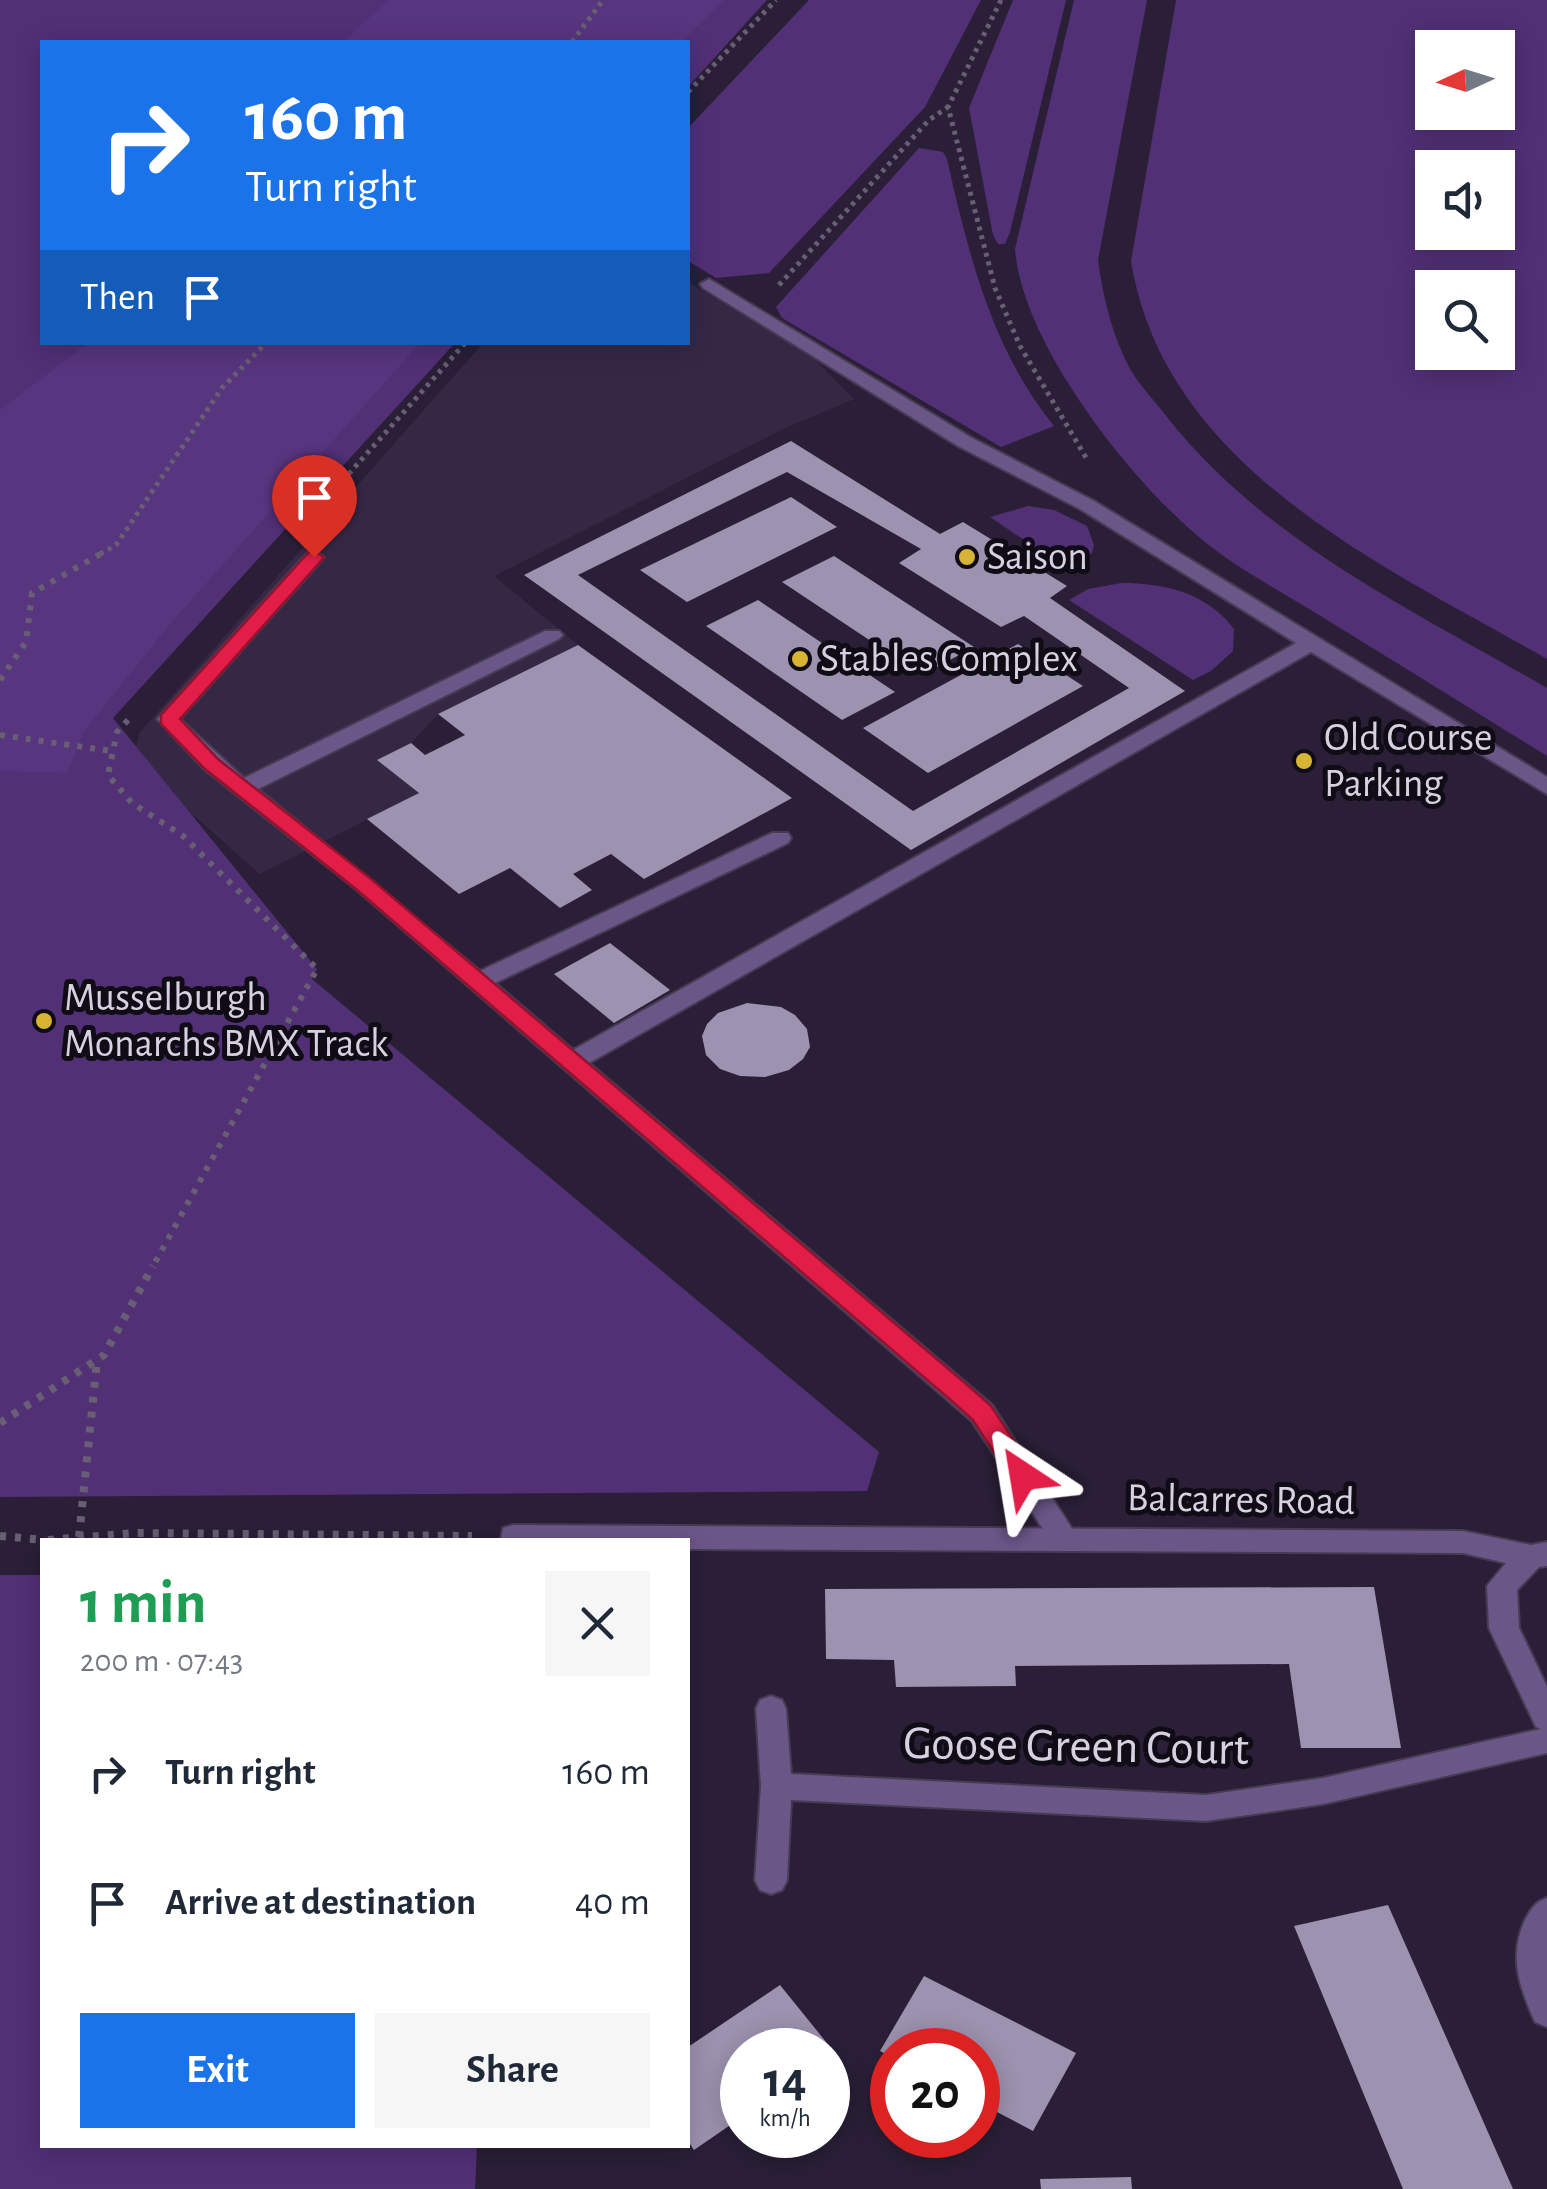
<!DOCTYPE html>
<meta charset="utf-8">
<style>
:root{--surface:#fff;--page:#f6f6f7;--text:#1f2937;--muted:#747a83;--accent:#1a73e8}
body{margin:0;font-family:"Alegreya Sans",sans-serif;background:var(--page);color:var(--text);height:100vh;display:flex;flex-direction:column;font-size:38px;white-space:nowrap}
*{box-sizing:border-box;margin:0}
p{font-size:32px;color:var(--muted)}
.icon{flex:none;width:55px;height:55px;fill:none;stroke:currentColor;stroke-width:2;stroke-linecap:round;stroke-linejoin:round}
.map{position:relative;flex:1;overflow:hidden}
.panel{position:absolute;left:40px;top:1538px;width:650px;height:610px;display:flex;flex-direction:column;background:var(--surface);border-radius:0px;box-shadow:0 5px 25px #0003}
.panel>*{flex:none}
.top-card{position:absolute;left:40px;top:40px;width:650px;height:305px;border-radius:0px;box-shadow:0 5px 25px #0003;background:#1a73e8;color:#fff;overflow:hidden}
.needle{width:65px;rotate:266deg}
.fabs{position:absolute;left:1415px;top:30px;display:grid;gap:20px}
.fabs a{display:grid;place-items:center;width:100px;height:100px;border-radius:0px;background:var(--surface);box-shadow:0 5px 25px #0003;font-size:50px}
.speed{position:absolute;left:720px;top:2028px;display:flex;gap:20px;font-size:50px;font-weight:700;text-align:center}
.speed>*{display:grid;place-content:center;width:130px;height:130px;border-radius:50%;background:var(--surface);box-shadow:0 5px 25px #0003;line-height:1}
.speed small{font-size:25px;font-weight:400}
.speed .limit{border:15px solid #d22;background:#fff;color:#111}
.pin{position:absolute;display:grid;place-items:center;width:85px;height:85px;color:#fff;margin:-102px -42px;border-radius:50% 50% 50% 0;rotate:-45deg;box-shadow:0 0 10px #0007}
.pin .icon{rotate:45deg}
.me{position:absolute;width:110px;margin:-55px;rotate:327deg;stroke-linejoin:round;filter:drop-shadow(0 0 8px #0008)}
.turn{display:flex;align-items:center;gap:35px;height:210px;padding:0 40px;font-size:45px}
.turn .icon{width:130px;height:130px;stroke-width:2.5}
.turn b{display:block;font-size:70px;line-height:85px}
.then{display:flex;align-items:center;height:95px;padding:0 40px;background:#0003;gap:20px;font-size:38px}
.round{display:grid;place-items:center;flex:none;width:105px;height:105px;border-radius:0px;background:var(--page)}
.summary{display:flex;align-items:center;justify-content:space-between;height:170px;padding:0 40px}
h1{font-size:60px;font-weight:600;line-height:75px;color:#1e9e55}
.cta{display:flex;gap:20px;margin-top:auto;padding:20px 40px}
.cta a{flex:1;height:115px;border-radius:0px;background:var(--accent);color:#fff;font-size:40px;font-weight:600;line-height:115px;text-align:center}
.cta a+a{background:var(--page);color:var(--text)}
ul{padding:0;list-style:none}
li{display:flex;align-items:center;gap:30px;height:130px;padding:0 40px}
li div{flex:1}
li b{display:block;font-size:38px}
li em{font-style:normal}
.map>svg:first-child{display:block}
.built{fill:#352845}
.green{fill:#513076;fill-rule:evenodd}
.forest{fill:#58357f}
.building{fill:#9d92af;fill-rule:evenodd}
.lines{fill:none;stroke-linecap:round;stroke-linejoin:round}
.service-casing{stroke:#463b52;stroke-width:4}
.minor-casing{stroke:#463b52;stroke-width:4}
.path-far2{stroke:#685f74;stroke-width:5;stroke-dasharray:4 5;stroke-linecap:butt}
.path-far1{stroke:#685f74;stroke-width:6;stroke-dasharray:5 8;stroke-linecap:butt}
.path{stroke:#685f74;stroke-width:8;stroke-dasharray:6 9;stroke-linecap:butt}
.service{fill:#6b5688;fill-rule:evenodd}
.minor{fill:#6b5688;fill-rule:evenodd}
.route{fill:#e11d48;stroke:#92132f;stroke-width:2.5}
.poi-dot{fill:#d7b434;stroke:#100c16;stroke-width:4}
.labels{text-anchor:middle;dominant-baseline:central;stroke-width:10;stroke-linejoin:round;paint-order:stroke}
.poi-label{font-size:40px;fill:#d6d0e0;stroke:#100c16;text-anchor:start}
.street-label{font-size:40px;fill:#d6d0e0;stroke:#100c16}
.near-street-label{font-size:48px;fill:#d6d0e0;stroke:#100c16}
</style>
<div class="map">
<svg width="1547" height="2189" viewBox="0 0 1547 2189">
<rect width="100%" height="100%" fill="#2a1f37"/>
<path class="built" d="M 688,282 L 812,357 L 854,399 L 781,430 L 494,576 L 578,645 L 438,714 L 411,743 L 378,761 L 419,793 L 260,874 L 140,768 L 134,755 L 140,732 L 483,343 L 688,342 Z"/>
<g class="green">
<path d="M 0,0 L 767,0 L 688,87 L 688,42 L 42,42 L 42,342 L 455,343 L 113,718 L 317,969 L 312,979 L 879,1452 L 867,1491 L 0,1497 Z"/>
<path d="M 809,0 L 981,0 L 925,107 L 769,273 L 716,278 L 688,261 L 688,128 Z"/>
<path d="M 1013,0 L 1066,0 L 1010,232 L 1005,244 L 998,244 L 993,235 L 969,108 Z"/>
<path d="M 1074,0 L 1147,0 L 1098,260 C 1103,297 1112,335 1130,369 C 1140,386 1155,401 1167,417 C 1266,542 1412,610 1547,688 L 1547,756 C 1474,711 1401,665 1327,620 C 1291,597 1252,577 1218,552 C 1140,495 1022,346 1015,249 Z"/>
<path d="M 1176,0 L 1547,0 L 1547,659 C 1383,565 1165,469 1131,261 ZM 1432,48 L 1498,48 L 1498,112 L 1432,112 ZM 1432,168 L 1498,168 L 1498,232 L 1432,232 ZM 1432,288 L 1498,288 L 1498,352 L 1432,352 Z"/>
<path d="M 919,148 L 943,152 L 947,159 C 968,253 992,350 1054,426 L 1001,447 L 782,318 L 776,307 Z"/>
<path d="M 1028,506 L 1054,510 L 1087,526 L 1094,545 L 1092,553 L 1067,569 L 990,517 Z"/>
<path d="M 1121,583 C 1165,583 1207,593 1234,629 L 1233,651 L 1211,671 L 1193,680 L 1069,600 L 1088,589 Z"/>
<path d="M 0,1575 L 42,1575 L 42,2145 L 477,2145 L 475,2189 L 0,2189 Z"/>
</g>
<g class="forest">
<path d="M 388,0 L 724,0 L 681,42 L 343,42 Z"/>
<path d="M 88,343 L 420,343 L 171,623 L 84,731 L 67,773 L 0,771 L 0,410 Z"/>
</g>
<g class="building">
<path d="M 791,441 L 940,534 L 963,522 L 1067,586 L 1050,598 L 1185,691 L 911,850 L 524,575 ZM 787,472 L 921,549 L 899,563 L 1001,627 L 1024,616 L 1129,688 L 913,811 L 578,575 Z"/>
<path d="M 791,497 L 837,527 L 687,602 L 640,570 Z"/>
<path d="M 834,556 L 974,647 L 922,675 L 782,582 Z"/>
<path d="M 758,600 L 895,692 L 842,720 L 706,626 Z"/>
<path d="M 1018,644 L 1083,686 L 928,773 L 863,728 Z"/>
<path d="M 578,645 L 792,798 L 644,879 L 611,854 L 573,874 L 592,890 L 560,908 L 510,868 L 459,894 L 367,819 L 419,793 L 377,760 L 411,743 L 425,755 L 465,735 L 438,714 Z"/>
<path d="M 610,943 L 670,990 L 614,1023 L 554,974 Z"/>
<path d="M 747,1003 L 781,1007 L 795,1015 L 807,1029 L 810,1047 L 803,1059 L 789,1070 L 765,1077 L 740,1076 L 720,1069 L 706,1055 L 702,1036 L 707,1024 L 718,1013 Z"/>
<path d="M 1374,1587 L 1401,1748 L 1301,1748 L 1289,1664 L 1015,1666 L 1016,1686 L 896,1687 L 894,1660 L 826,1659 L 825,1589 Z"/>
<path d="M 1388,1905 L 1513,2189 L 1403,2189 L 1294,1926 Z"/>
<path d="M 924,1976 L 1076,2053 L 1033,2131 L 978,2102 L 978,2050 L 892,2050 L 892,2057 L 880,2051 Z"/>
<path d="M 780,1985 L 835,2053 L 828,2058 L 828,2050 L 742,2050 L 742,2117 L 694,2150 L 688,2141 L 688,2047 Z"/>
<path d="M 1131,2177 L 1132,2189 L 1041,2189 L 1040,2179 Z"/>
</g>
<g class="lines">
<defs>
<g id="service">
<path d="M 709,279 L 972,438 L 1094,501 L 1547,777 L 1547,794 L 1311,652 L 589,1063 L 992,1405 L 1078,1538 L 1074,1546 L 1064,1549 L 1054,1546 L 972,1421 L 356,889 L 204,769 L 157,719 L 307,553 L 314,551 L 324,557 L 321,561 L 180,719 L 244,778 L 545,631 L 559,631 L 563,635 L 559,639 L 258,789 L 480,971 L 772,833 L 788,833 L 791,838 L 788,843 L 495,983 L 573,1050 L 1296,643 L 1080,509 L 958,446 L 703,288 L 700,284 Z"/>
<path d="M 1547,1898 L 1547,2027 L 1535,2022 C 1520,1988 1508,1957 1525,1920 C 1531,1909 1535,1902 1547,1898 Z"/>
</g>
<path id="minor" d="M 513,1525 L 1463,1531 L 1531,1545 L 1547,1542 L 1547,1566 L 1539,1567 L 1517,1590 L 1519,1628 L 1547,1687 L 1547,1753 L 1323,1804 L 1206,1821 L 791,1800 L 787,1880 L 782,1890 L 771,1894 L 760,1890 L 755,1880 L 761,1786 L 756,1709 L 760,1700 L 771,1696 L 782,1700 L 786,1709 L 791,1774 L 1206,1795 L 1323,1778 L 1541,1729 L 1536,1727 L 1489,1628 L 1487,1586 L 1506,1563 L 1463,1553 L 688,1549 L 688,1540 L 501,1540 L 503,1528 Z"/>
</defs>
<use href="#service" class="service-casing"/>
<use href="#minor" class="minor-casing"/>
<g class="path-far2">
<path d="M 1001,0 L 948,107 L 995,288 L 1020,346 L 1088,461"/>
<path d="M 572,42 L 603,0"/>
<path d="M 688,92 L 776,0"/>
<path d="M 779,285 L 929,120 L 948,107"/>
<path d="M 307,521 L 466,342"/>
<path d="M 100,554 L 116,545 L 222,388 L 267,342"/>
</g>
<g class="path-far1">
<path d="M 0,680 L 26,642 L 32,593 L 104,552"/>
<path d="M 128,720 L 117,732 L 108,775 L 132,803 L 182,835 L 317,969 L 152,1268"/>
<path d="M 0,735 L 111,751"/>
</g>
<g class="path">
<path d="M 0,1423 L 104,1355 L 153,1266"/>
<path d="M 0,1536 L 45,1540"/>
<path d="M 79,1537 L 97,1361"/>
<path d="M 48,1540 L 136,1533 L 472,1536"/>
</g>
<use href="#service" class="service"/>
<use href="#minor" class="minor"/>
</g>
<path class="route" d="M 314,551 L 324,557 L 321,561 L 180,719 L 219,760 L 371,879 L 972,1389 L 991,1406 L 1032,1468 L 1036,1476 L 1032,1483 L 1014,1483 L 973,1420 L 954,1403 L 356,889 L 205,769 L 161,724 L 161,715 L 308,553 Z"/>
<g class="poi-dot">
<circle cx="967" cy="557" r="10"/>
<circle cx="800" cy="659" r="10"/>
<circle cx="1304" cy="761" r="10"/>
<circle cx="44" cy="1021" r="10"/>
</g>
<g class="labels">
<g class="poi-label">
<text x="987" y="557">Saison</text>
<text x="820" y="659">Stables Complex</text>
<text x="1324" y="738">Old Course<tspan x="1324" dy="46">Parking</tspan></text>
<text x="64" y="998">Musselburgh<tspan x="64" dy="46">Monarchs BMX Track</tspan></text>
</g>
<g class="street-label">
<text transform="translate(1241 1500) rotate(1)">Balcarres Road</text>
</g>
<g class="near-street-label">
<text transform="translate(1076 1747) rotate(1)">Goose Green Court</text>
</g>
</g>
</svg>
<div class="fabs">
<a><svg class="needle" viewBox="-14 -14 28 28"><path d="M0-13l5 13h-10z" fill="#e53935"/><path d="M0 13l5-13h-10z" fill="#747a83"/></svg></a>
<a><svg class="icon" aria-label="sound" viewBox="0 0 24 24"><path d="M4 9h4l5-4v14l-5-4H4zM17 9q2 3 0 6"/></svg></a>
<a><svg class="icon" aria-label="search" viewBox="0 0 24 24"><circle cx="10" cy="10" r="6"/><path d="M15 15l6 6"/></svg></a>
</div>
<div class="speed"><div>14<small>km/h</small></div><div class="limit">20</div></div>
<div class="pin" style="left:314px;top:557px;background:#d93025"><svg class="icon" aria-label="arrive" viewBox="0 0 24 24"><path d="M6 21V4h12l-3 4 3 4H6"/></svg></div>
<svg class="me" style="left:1023px;top:1476px" viewBox="-20 -20 40 40"><path d="M0-17L14 15 0 8-14 15z" fill="#e11d48" stroke="#fff" stroke-width="4"/></svg>
<div class="top-card">
<div class="turn"><svg class="icon" aria-label="right" viewBox="0 0 24 24"><path d="M7 20v-9h11M14 6l5 5-5 5"/></svg><div><b>160 m</b>Turn right</div></div>
<div class="then">Then<svg class="icon" aria-label="arrive" viewBox="0 0 24 24"><path d="M6 21V4h12l-3 4 3 4H6"/></svg></div>
</div>
<section class="panel">
<div class="summary"><div><h1>1 min</h1><p>200 m · 07:43</p></div><a class="round"><svg class="icon" aria-label="close" viewBox="0 0 24 24"><path d="M6 6l12 12M18 6L6 18"/></svg></a></div>
<ul>
<li><svg class="icon" aria-label="right" viewBox="0 0 24 24"><path d="M7 20v-9h11M14 6l5 5-5 5"/></svg><div><b>Turn right</b></div><em>160 m</em></li>
<li><svg class="icon" aria-label="arrive" viewBox="0 0 24 24"><path d="M6 21V4h12l-3 4 3 4H6"/></svg><div><b>Arrive at destination</b></div><em>40 m</em></li>
</ul>
<div class="cta"><a>Exit</a><a>Share</a></div>
</section>
</div>
